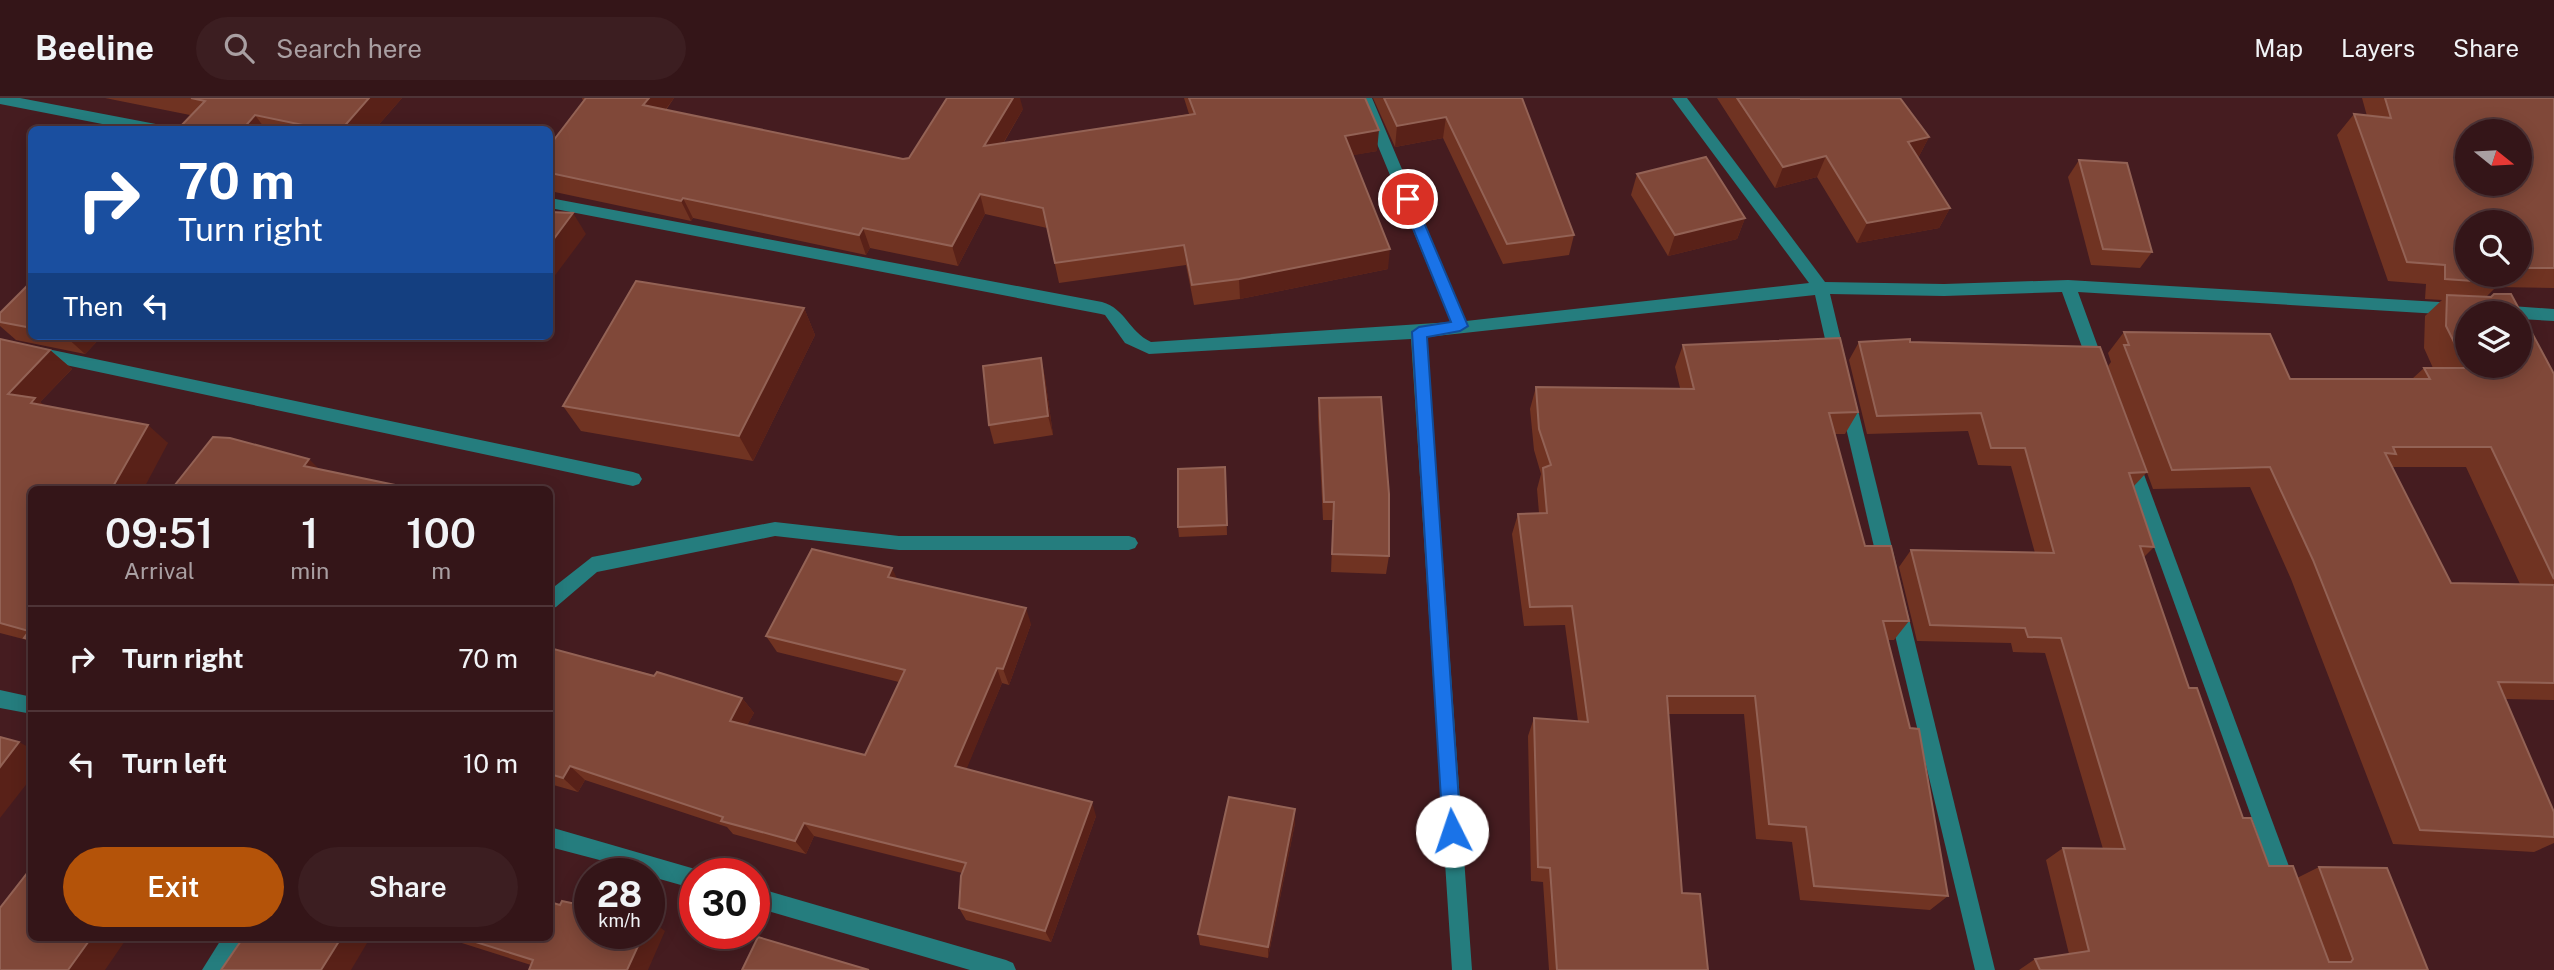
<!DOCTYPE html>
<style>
:root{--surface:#341518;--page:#3c1e21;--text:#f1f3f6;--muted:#a99fa2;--line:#4e3437;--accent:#b45309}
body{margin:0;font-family:"Public Sans",sans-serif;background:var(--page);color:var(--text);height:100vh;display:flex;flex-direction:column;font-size:26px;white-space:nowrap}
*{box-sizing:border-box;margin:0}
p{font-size:23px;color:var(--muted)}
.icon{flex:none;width:38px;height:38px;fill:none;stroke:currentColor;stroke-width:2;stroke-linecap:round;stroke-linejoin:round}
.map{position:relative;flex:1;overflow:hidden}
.sheet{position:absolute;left:28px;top:388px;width:525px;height:455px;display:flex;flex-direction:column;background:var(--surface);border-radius:10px;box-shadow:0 4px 18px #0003,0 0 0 2px var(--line)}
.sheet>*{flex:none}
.top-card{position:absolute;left:28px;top:28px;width:525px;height:214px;border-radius:10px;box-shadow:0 4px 18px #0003,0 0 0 2px var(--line);background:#1a4fa0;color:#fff;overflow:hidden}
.needle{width:46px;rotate:108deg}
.buttons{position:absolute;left:2455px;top:21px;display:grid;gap:14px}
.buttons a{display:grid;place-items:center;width:77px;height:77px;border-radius:50%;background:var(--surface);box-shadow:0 4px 18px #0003,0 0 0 2px var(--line);font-size:35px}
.speed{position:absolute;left:574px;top:760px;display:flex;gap:14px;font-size:35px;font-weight:700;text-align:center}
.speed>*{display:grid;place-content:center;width:91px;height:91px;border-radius:50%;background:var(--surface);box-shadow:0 4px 18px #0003,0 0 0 2px var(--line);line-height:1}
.speed small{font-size:18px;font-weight:400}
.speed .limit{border:10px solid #d22;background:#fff;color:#111}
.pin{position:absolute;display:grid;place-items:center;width:60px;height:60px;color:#fff;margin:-30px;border:4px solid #fff;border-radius:50%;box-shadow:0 2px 7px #0007}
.me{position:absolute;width:77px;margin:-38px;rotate:356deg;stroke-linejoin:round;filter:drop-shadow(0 0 5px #0008)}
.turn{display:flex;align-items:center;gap:24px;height:147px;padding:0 35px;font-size:32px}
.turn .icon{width:91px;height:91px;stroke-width:2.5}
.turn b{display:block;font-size:49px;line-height:60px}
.then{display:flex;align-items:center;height:66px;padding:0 35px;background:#0003;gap:14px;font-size:26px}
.eta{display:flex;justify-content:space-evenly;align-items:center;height:119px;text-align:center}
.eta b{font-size:42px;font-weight:600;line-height:49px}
.cta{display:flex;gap:14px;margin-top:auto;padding:14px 35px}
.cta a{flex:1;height:80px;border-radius:42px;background:var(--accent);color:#fff;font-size:28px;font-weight:600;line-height:80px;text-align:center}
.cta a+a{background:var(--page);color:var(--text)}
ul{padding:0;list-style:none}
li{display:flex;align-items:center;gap:21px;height:105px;padding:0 35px;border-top:2px solid var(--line)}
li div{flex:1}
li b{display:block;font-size:26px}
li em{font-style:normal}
header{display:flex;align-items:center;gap:42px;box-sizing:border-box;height:98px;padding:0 35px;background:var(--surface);border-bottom:2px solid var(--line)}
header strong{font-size:33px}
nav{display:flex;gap:38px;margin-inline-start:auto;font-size:24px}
.search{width:490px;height:63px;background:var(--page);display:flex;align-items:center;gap:18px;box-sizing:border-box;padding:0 24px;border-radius:38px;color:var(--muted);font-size:26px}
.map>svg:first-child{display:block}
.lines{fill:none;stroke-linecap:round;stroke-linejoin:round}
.minor{fill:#257d7e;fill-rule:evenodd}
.wall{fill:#703322;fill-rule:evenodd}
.shaded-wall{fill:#592118}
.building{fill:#804839;stroke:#936255;stroke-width:2;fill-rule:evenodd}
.route{fill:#1a73e8;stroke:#114b97;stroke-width:2}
</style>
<header>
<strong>Beeline</strong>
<div class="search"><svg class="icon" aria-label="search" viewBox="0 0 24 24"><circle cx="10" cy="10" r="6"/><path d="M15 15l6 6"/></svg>Search here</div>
<nav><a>Map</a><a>Layers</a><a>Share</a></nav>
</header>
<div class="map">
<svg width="2554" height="872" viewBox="0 0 2554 872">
<rect width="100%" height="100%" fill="#451c20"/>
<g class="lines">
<g class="minor">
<path d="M 0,0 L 20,0 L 161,27 L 168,32 L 133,32 L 0,6 Z"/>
<path d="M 1358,0 L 1372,0 L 1466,223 L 1809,185 L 1672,0 L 1687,0 L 1825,184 L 1944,186 L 2068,182 L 2456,205 L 2464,211 L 2456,217 L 2078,194 L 2106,271 L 2098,277 L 2090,271 L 2062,194 L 1944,198 L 1830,196 L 1846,263 L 1838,269 L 1830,263 L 1815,197 L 1427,239 L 1472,872 L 1452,872 L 1411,241 L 1149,256 L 1125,245 L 1105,217 L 1101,216 L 550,110 L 550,100 L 1102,204 C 1126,211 1128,233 1151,244 L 1451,224 Z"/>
<path d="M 2498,207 L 2554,211 L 2554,223 L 2520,221 L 2520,215 L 2491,215 L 2492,209 Z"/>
<path d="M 0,241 L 633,374 L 639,376 L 642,381 L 639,386 L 633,388 L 0,253 Z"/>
<path d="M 1847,293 L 1853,295 L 1855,300 L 1897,470 L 1894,475 L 1888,478 L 1882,475 L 1879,470 L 1839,300 L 1841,295 Z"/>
<path d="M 2131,356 L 2137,358 L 2139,363 L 2297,790 L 2294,797 L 2287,800 L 2280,797 L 2277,790 L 2123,363 L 2125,358 Z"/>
<path d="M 775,424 L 899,438 L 1129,438 L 1135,440 L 1138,445 L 1135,450 L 1129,452 L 899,452 L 775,438 L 597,474 L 556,509 L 550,511 L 550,492 L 592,459 Z"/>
<path d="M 1897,500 L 1903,502 L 1906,508 L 1995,872 L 1975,872 L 1888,508 L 1891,502 Z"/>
<path d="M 0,592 L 32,599 L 32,616 L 0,610 Z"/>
<path d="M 550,729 L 695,771 L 703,775 L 695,775 L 695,791 L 649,778 L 649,775 L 550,749 Z"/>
<path d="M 754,789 L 1006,862 L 1013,865 L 1016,872 L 970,872 L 754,809 Z"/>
<path d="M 222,840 L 244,840 L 224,872 L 202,872 Z"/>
</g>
</g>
<g class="wall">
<path d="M 105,0 L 402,0 L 374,32 L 177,32 L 190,17 Z"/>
<path d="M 582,0 L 674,0 L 666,12 L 903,61 L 909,60 L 1023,11 L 1003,46 L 1189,16 L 1184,0 L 1365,0 L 1377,53 L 1352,57 L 1388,171 L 1240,201 L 1194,207 L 1186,167 L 1059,185 L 1047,130 L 985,116 L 958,168 L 870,150 L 866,157 L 693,120 L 691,123 L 550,93 L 550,47 L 583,3 Z"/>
<path d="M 1373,0 L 1522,0 L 1574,137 L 1569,157 L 1503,166 L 1443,40 L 1395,49 Z"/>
<path d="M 1717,0 L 1801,0 L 1929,39 L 1918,60 L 1950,110 L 1939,130 L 1857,145 L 1817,79 L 1775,90 Z"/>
<path d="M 2362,0 L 2554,0 L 2554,190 L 2496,189 L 2486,199 L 2554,276 L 2554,602 L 2505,601 L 2554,714 L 2554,745 L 2534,754 L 2393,746 L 2291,481 L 2250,389 L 2153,391 L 2108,268 L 2111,264 L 2108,255 L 2124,234 L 2290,281 L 2412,281 L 2424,270 L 2433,270 L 2424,250 L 2425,218 L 2442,202 L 2425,201 L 2426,186 L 2388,183 L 2337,37 L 2354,16 L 2367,18 ZM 2520,124 L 2520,177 L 2468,177 ZM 2392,369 L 2466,369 L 2520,486 L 2451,485 Z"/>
<path d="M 2079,62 L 2152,154 L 2140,170 L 2091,167 L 2068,79 Z"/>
<path d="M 1637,76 L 1745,120 L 1737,141 L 1668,158 L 1631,97 Z"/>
<path d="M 32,183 L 32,238 L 102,238 L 85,256 L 16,242 L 0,228 L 0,215 Z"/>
<path d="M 804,210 L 815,237 L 753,363 L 581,333 L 563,308 Z"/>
<path d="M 0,241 L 50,252 L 72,271 L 40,304 L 44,307 L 168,345 L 32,392 L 32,545 L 27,542 L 0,535 Z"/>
<path d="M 1859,244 L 1910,244 L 2147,374 L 2134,388 L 2154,449 L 2144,459 L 2189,590 L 2243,720 L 2269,768 L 2297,780 L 2319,769 L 2428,872 L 2019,872 L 2035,861 L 2069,856 L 2046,762 L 2063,750 L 2103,751 L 2045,555 L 2013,554 L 2011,545 L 1917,543 L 1899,469 L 1911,452 L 2035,455 L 2011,368 L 1978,367 L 1968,333 L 1867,336 L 1849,262 Z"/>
<path d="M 1683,247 L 1858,314 L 1845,336 L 1835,336 L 1865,448 L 1909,523 L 1894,542 L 1888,542 L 1948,798 L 1930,812 L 1800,802 L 1792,744 L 1756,741 L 1744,616 L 1668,616 L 1682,795 L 1708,872 L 1549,872 L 1543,784 L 1531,783 L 1528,638 L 1534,620 L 1578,623 L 1565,527 L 1524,528 L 1512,436 L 1518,416 L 1539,415 L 1537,391 L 1541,376 L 1534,352 L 1530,311 L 1536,289 L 1680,290 L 1675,269 Z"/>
<path d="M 1041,260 L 1045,280 L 1053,337 L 994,346 L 989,327 Z"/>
<path d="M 1319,300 L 1389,458 L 1386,476 L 1331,474 L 1333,422 L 1323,422 L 1318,319 Z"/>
<path d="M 1225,369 L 1227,437 L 1179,439 L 1178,429 Z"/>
<path d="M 897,481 L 1031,526 L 1009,587 L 1002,585 L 966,671 L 1096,718 L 1051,844 L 966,822 L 959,810 L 962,775 L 814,738 L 806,756 L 733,736 L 727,729 L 585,682 L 578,694 L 550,686 L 550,550 L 742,600 L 754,615 L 747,627 L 865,657 L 899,584 L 777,554 L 766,538 Z"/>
<path d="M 1295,711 L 1295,725 L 1268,860 L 1200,847 L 1198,836 Z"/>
<path d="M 665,833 L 531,867 L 446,840 L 550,840 Z"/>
</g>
<g class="shaded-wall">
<path d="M 369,0 L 402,0 L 374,32 L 341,32 Z"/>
<path d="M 649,0 L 674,0 L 653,28 L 643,7 Z"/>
<path d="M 1013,0 L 1020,0 L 1023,11 L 989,69 L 984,48 Z"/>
<path d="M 255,17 L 266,32 L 242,32 Z"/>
<path d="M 1446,19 L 1443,40 L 1395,49 L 1397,28 Z"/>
<path d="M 1379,32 L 1377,53 L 1344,59 L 1345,38 Z"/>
<path d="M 1929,39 L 1918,60 L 1908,44 Z"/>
<path d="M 1826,58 L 1817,79 L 1775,90 L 1783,69 Z"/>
<path d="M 980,96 L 985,116 L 958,168 L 952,148 Z"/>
<path d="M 683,100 L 693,120 L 691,123 L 681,103 Z"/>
<path d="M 1950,110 L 1939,130 L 1857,145 L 1867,125 Z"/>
<path d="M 573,115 L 586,136 L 550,184 L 550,146 Z"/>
<path d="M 1745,120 L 1737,141 L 1668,158 L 1675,137 Z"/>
<path d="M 863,130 L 870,150 L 866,157 L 859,137 Z"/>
<path d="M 1390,151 L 1388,171 L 1240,201 L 1239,181 Z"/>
<path d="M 804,210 L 815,237 L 753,363 L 739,338 Z"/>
<path d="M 65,238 L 102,238 L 85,256 Z"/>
<path d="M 50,252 L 72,271 L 40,304 L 57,318 L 8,296 Z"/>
<path d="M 1041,260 L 1045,280 L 1053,337 L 1048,318 Z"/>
<path d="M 148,327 L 168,345 L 143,392 L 111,392 Z"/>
<path d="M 309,361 L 327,379 L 304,368 Z"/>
<path d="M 892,470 L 900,487 L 888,479 Z"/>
<path d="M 1026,510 L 1031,526 L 1009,587 L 1003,571 Z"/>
<path d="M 997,570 L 1002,585 L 962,682 L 955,668 Z"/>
<path d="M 742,600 L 754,615 L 741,638 L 730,623 Z"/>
<path d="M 19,644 L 32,651 L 32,679 L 0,720 L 0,669 Z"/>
<path d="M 570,668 L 585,682 L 578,694 L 563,680 Z"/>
<path d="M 1092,704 L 1096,718 L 1051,844 L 1045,833 Z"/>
<path d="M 1295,711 L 1295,725 L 1268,860 L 1268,849 Z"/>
<path d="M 804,725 L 814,738 L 806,756 L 795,743 Z"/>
<path d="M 650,822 L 665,833 L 648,872 L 627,872 L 644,835 L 649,835 Z"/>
<path d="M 91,840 L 127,840 L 105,872 L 68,872 Z"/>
<path d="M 341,840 L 370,840 L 351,872 L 321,872 Z"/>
</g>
<g class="building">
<path d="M 191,0 L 369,0 L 341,32 L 327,32 L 255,17 L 242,32 L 177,32 L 205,3 Z"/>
<path d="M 586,0 L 649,0 L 643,7 L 903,61 L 909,60 L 947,0 L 1013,0 L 984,48 L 1195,16 L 1189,0 L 1365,0 L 1379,32 L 1345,38 L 1390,151 L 1239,181 L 1192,187 L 1184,147 L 1055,165 L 1043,110 L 980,96 L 952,148 L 863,130 L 859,137 L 683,100 L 681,103 L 550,75 L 550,47 Z"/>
<path d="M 1384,0 L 1522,0 L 1574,137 L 1507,146 L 1446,19 L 1397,28 Z"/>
<path d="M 1737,0 L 1801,0 L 1801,1 L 1900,0 L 1929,39 L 1908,44 L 1950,110 L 1867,125 L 1826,58 L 1783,69 Z"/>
<path d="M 2385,0 L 2554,0 L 2554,170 L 2520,170 L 2520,124 L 2468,124 L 2468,177 L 2497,177 L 2501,185 L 2445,181 L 2445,167 L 2407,164 L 2354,16 L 2391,20 ZM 2468,33 L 2520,33 L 2520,86 L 2468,86 Z"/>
<path d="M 1706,59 L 1745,120 L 1675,137 L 1637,76 Z"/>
<path d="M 2079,62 L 2127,65 L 2152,154 L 2103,151 Z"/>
<path d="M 550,114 L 573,115 L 550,146 Z"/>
<path d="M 32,183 L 32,230 L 0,224 L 0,215 Z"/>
<path d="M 636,183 L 804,210 L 739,338 L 563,308 Z"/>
<path d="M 2494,196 L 2511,196 L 2554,276 L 2554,481 L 2491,349 L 2393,349 L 2396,356 L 2385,355 L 2451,485 L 2554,487 L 2554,585 L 2498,584 L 2554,714 L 2554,739 L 2420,732 L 2313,462 L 2270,369 L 2172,372 L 2124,247 L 2129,247 L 2124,234 L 2270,236 L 2290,281 L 2430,281 L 2424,270 L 2467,270 L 2446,228 L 2447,197 L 2491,199 ZM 2468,215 L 2520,215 L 2520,268 L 2468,268 Z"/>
<path d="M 1840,240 L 1858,314 L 1829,315 L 1865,448 L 1891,448 L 1909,523 L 1883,523 L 1910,630 L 1919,631 L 1948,798 L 1814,788 L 1806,729 L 1769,726 L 1755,598 L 1667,598 L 1682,795 L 1700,796 L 1708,872 L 1557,872 L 1550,770 L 1538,769 L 1534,620 L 1588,624 L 1572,508 L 1530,509 L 1518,416 L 1547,415 L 1543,370 L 1551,367 L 1539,331 L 1536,289 L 1694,291 L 1683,247 Z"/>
<path d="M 0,241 L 50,252 L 8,296 L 35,300 L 31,305 L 148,327 L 111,392 L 32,392 L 32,542 L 24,540 L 29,533 L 0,525 Z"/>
<path d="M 1910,241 L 1910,244 L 2100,249 L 2147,374 L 2129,375 L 2154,449 L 2140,448 L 2189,590 L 2197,590 L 2243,720 L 2251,720 L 2269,768 L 2293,768 L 2329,864 L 2351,864 L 2353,861 L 2319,769 L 2387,770 L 2428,872 L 2040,872 L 2035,861 L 2089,853 L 2063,750 L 2125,751 L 2061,540 L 2028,539 L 2025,530 L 1930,527 L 1911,452 L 2054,455 L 2025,350 L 1991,350 L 1981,315 L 1877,318 L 1859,244 Z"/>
<path d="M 1041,260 L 1048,318 L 989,327 L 983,268 Z"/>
<path d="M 1381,299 L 1389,396 L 1389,458 L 1332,456 L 1334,404 L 1324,404 L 1319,300 Z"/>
<path d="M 213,339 L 230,340 L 309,361 L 304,368 L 400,388 L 398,392 L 171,392 Z"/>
<path d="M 1225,369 L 1227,427 L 1178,429 L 1178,371 Z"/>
<path d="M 812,451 L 892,470 L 888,479 L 1026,510 L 1003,571 L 997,570 L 955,668 L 1092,704 L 1045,833 L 959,810 L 961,778 L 966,765 L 804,725 L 795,743 L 721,723 L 723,719 L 570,668 L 563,680 L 550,676 L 550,550 L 654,578 L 657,574 L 742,600 L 730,623 L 865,657 L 905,572 L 766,538 Z"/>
<path d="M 0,639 L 19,644 L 0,669 Z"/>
<path d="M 1229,699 L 1295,711 L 1268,849 L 1198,836 Z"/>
<path d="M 32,769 L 32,840 L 91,840 L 68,872 L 0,872 L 0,810 Z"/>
<path d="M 562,803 L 590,809 L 590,835 L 644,835 L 627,872 L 529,872 L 533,862 L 463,840 L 550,840 L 550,804 L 560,807 Z"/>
<path d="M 758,839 L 869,872 L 742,872 Z"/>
<path d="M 243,840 L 341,840 L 321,872 L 221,872 Z"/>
</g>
<path class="route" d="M 1408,96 L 1414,101 L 1468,228 L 1460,233 L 1427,239 L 1461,733 L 1459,740 L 1452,742 L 1446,740 L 1443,733 L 1412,234 L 1419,229 L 1451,224 L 1401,101 Z"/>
</svg>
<div class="buttons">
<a><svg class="needle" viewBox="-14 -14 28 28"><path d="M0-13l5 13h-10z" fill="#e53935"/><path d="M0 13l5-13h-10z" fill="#a99fa2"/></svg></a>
<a><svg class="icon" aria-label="search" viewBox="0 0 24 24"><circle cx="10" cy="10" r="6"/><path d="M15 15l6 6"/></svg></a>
<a><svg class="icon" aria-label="layers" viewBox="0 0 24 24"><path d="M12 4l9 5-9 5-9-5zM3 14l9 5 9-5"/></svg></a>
</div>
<div class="speed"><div>28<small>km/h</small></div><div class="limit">30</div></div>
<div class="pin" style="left:1408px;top:101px;background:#d93025"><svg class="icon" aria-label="arrive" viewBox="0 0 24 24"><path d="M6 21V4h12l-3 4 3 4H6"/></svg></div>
<svg class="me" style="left:1452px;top:733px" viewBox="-20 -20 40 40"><circle r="19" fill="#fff"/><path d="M0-13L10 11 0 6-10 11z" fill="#1a73e8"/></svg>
<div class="top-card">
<div class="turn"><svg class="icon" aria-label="right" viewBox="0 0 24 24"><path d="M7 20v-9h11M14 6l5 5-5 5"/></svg><div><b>70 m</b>Turn right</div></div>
<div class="then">Then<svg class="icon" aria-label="left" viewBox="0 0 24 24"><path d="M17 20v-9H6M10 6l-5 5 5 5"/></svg></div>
</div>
<section class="sheet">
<div class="eta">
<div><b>09:51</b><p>Arrival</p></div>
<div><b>1</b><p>min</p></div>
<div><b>100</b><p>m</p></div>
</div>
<ul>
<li><svg class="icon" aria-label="right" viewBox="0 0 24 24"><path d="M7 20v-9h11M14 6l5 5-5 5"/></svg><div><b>Turn right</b></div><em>70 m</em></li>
<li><svg class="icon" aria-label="left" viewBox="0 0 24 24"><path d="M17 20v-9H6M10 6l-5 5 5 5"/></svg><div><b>Turn left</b></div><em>10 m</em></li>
</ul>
<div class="cta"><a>Exit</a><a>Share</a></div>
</section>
</div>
